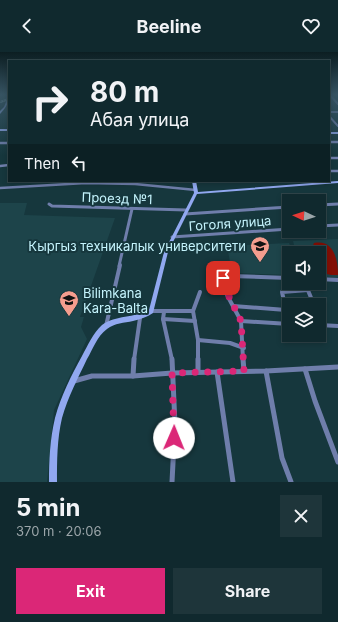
<!DOCTYPE html>
<meta charset="utf-8">
<style>
:root{--surface:#10292e;--page:#1e353a;--text:#f1f3f6;--muted:#9ca6aa;--line:#30454a;--accent:#db2777}
body{margin:0;font-family:Inter,sans-serif;background:var(--page);color:var(--text);height:100vh;display:flex;flex-direction:column;font-size:15px;white-space:nowrap}
*{box-sizing:border-box;margin:0}
p{font-size:13px;color:var(--muted)}
.icon{flex:none;width:22px;height:22px;fill:none;stroke:currentColor;stroke-width:2;stroke-linecap:round;stroke-linejoin:round}
.map{position:relative;height:430px;overflow:hidden}
.sheet{display:flex;flex-direction:column;background:var(--surface);flex:1}
.sheet>*{flex:none}
.top-card{position:absolute;left:8px;top:8px;width:322px;height:122px;border-radius:0px;box-shadow:0 2px 6px #0003,0 0 0 1px var(--line);background:#10292e;color:var(--text);overflow:hidden}
.needle{width:26px;rotate:274deg}
.controls{position:absolute;left:282px;top:142px;display:grid;gap:8px}
.controls a{display:grid;place-items:center;width:44px;height:44px;border-radius:0px;background:var(--surface);box-shadow:0 2px 6px #0003,0 0 0 1px var(--line);font-size:20px}
.pin{position:absolute;display:grid;place-items:center;width:34px;height:34px;color:#fff;margin:-17px;border-radius:8px;box-shadow:0 2px 6px #0006}
.me{position:absolute;width:44px;margin:-22px;rotate:1deg;stroke-linejoin:round;filter:drop-shadow(0 0 3px #0008)}
.turn{display:flex;align-items:center;gap:14px;height:84px;padding:0 16px;font-size:18px}
.turn .icon{width:52px;height:52px;stroke-width:2.5}
.turn b{display:block;font-size:28px;line-height:34px}
.then{display:flex;align-items:center;height:38px;padding:0 16px;background:#0003;gap:8px;font-size:15px}
.round{display:grid;place-items:center;flex:none;width:42px;height:42px;border-radius:0px;background:var(--page)}
.summary{display:flex;align-items:center;justify-content:space-between;height:68px;padding:0 16px}
h1{font-size:24px;font-weight:700;line-height:30px}
.action{display:flex;gap:8px;margin-top:auto;padding:8px 16px}
.action a{flex:1;height:46px;border-radius:0px;background:var(--accent);color:#fff;font-size:16px;font-weight:700;line-height:46px;text-align:center}
.action a+a{background:var(--page);color:var(--text)}
header{display:flex;justify-content:space-between;align-items:center;height:52px;padding:0 16px;background:var(--surface);font-size:18px;font-weight:700}
.map>svg:first-child{display:block}
.built{fill:#1d444a}
.green{fill:#820f05}
.lines{fill:none;stroke-linecap:round;stroke-linejoin:round}
.street-far4{stroke:#6f7eab;stroke-width:2}
.street-far3{stroke:#6f7eab;stroke-width:2.5}
.street-far2{stroke:#6f7eab;stroke-width:3}
.street-far1{stroke:#6f7eab;stroke-width:4}
.street{stroke:#6f7eab;stroke-width:5}
.secondary{fill:#91a8f0;fill-rule:evenodd}
.rail-casing{stroke:#acdae2;stroke-width:2}
.rail{stroke:#16373d;stroke-width:1;stroke-dasharray:1.5;stroke-linecap:butt}
.route{stroke:#db2777;stroke-width:7;stroke-dasharray:0 12.6}
.labels{text-anchor:middle;dominant-baseline:central;stroke-width:4;stroke-linejoin:round;paint-order:stroke}
.street-label{font-size:13px;fill:#c5f4fd;stroke:#16373d}
.poi-label{font-size:13px;fill:#c5f4fd;stroke:#16373d;text-anchor:end}
</style>
<header><svg class="icon" aria-label="back" viewBox="0 0 24 24"><path d="M15 5l-7 7 7 7"/></svg>Beeline<svg class="icon" aria-label="heart" viewBox="0 0 24 24"><path d="M12 20l-8-8c-3-5 5-10 8-4 3-6 11-1 8 4z"/></svg></header>
<div class="map">
<svg width="338" height="430" viewBox="0 0 338 430">
<rect width="100%" height="100%" fill="#16373d"/>
<g class="built">
<path d="M 0,151 L 27,151 L 24,163 L 115,166 L 80,265 L 84,265 L 81,275 L 87,287 L 54,358 L 47,430 L 0,430 Z"/>
<path d="M 338,187 L 338,226 L 319,224 L 319,201 L 296,201 L 293,189 Z"/>
<path d="M 289,191 L 293,201 L 289,201 L 289,223 L 232,221 L 227,194 Z"/>
</g>
<path class="green" d="M 314,191 C 334,187 338,208 338,223 C 320,224 319,217 319,201 L 314,201 L 312,196 Z"/>
<g class="lines">
<g class="street-far4">
<path d="M 330,43 L 338,52"/>
<path d="M 329,60 L 338,60"/>
<path d="M 329,64 L 338,74"/>
</g>
<g class="street-far3">
<path d="M 329,90 L 338,90"/>
<path d="M 0,91 L 9,91"/>
<path d="M 329,106 L 338,106"/>
<path d="M 0,114 L 9,113"/>
<path d="M 329,119 L 338,119"/>
<path d="M 0,136 L 86,131 L 135,132 L 196,138"/>
</g>
<g class="street-far2">
<path d="M 49,152 L 52,154 L 186,158"/>
<path d="M 319,153 L 338,152"/>
<path d="M 185,162 L 289,155"/>
<path d="M 319,174 L 338,173"/>
<path d="M 172,185 L 289,177"/>
<path d="M 119,214 L 132,157"/>
</g>
<g class="street-far1">
<path d="M 319,227 L 338,228"/>
<path d="M 305,231 L 314,253"/>
<path d="M 233,254 L 286,258"/>
<path d="M 151,259 L 193,259"/>
<path d="M 164,260 L 163,267 L 172,308"/>
<path d="M 319,266 L 321,273"/>
<path d="M 163,267 L 195,269"/>
<path d="M 241,269 L 289,272"/>
<path d="M 289,272 L 282,240 L 308,238"/>
<path d="M 319,273 L 338,274"/>
<path d="M 106,274 L 120,213"/>
<path d="M 198,288 L 230,291 L 244,296"/>
<path d="M 134,308 L 140,266"/>
<path d="M 198,308 L 198,288 L 193,259 L 200,240"/>
<path d="M 243,308 L 241,269 L 227,243 L 222,228 L 224,225 L 231,224 L 289,226"/>
</g>
<g class="street">
<path d="M 172,307 L 175,372 L 172,430"/>
<path d="M 198,307 L 198,320"/>
<path d="M 243,307 L 244,319"/>
<path d="M 305,317 L 315,349 L 338,410"/>
<path d="M 266,319 L 282,406 L 291,430"/>
<path d="M 217,320 L 233,430"/>
<path d="M 133,324 L 134,307"/>
<path d="M 74,329 L 92,324 L 133,324 L 172,321 L 266,319 L 338,315"/>
</g>
<g class="secondary">
<path d="M 9,44 C 9,51 5,57 0,62 L 0,59 L 4,55 L 8,45 Z"/>
<rect x="0" y="77" width="9" height="2"/>
<rect x="329" y="80" width="9" height="2"/>
<path d="M 192,129 L 196,129 L 198,140 L 338,129 L 338,131 L 197,142 L 168,200 L 153,261 C 147,265 141,267 133,269 C 124,271 115,271 107,277 C 97,284 93,297 87,307 C 78,326 68,345 62,366 C 57,387 57,409 57,430 L 49,430 C 49,408 50,387 55,366 C 61,344 71,324 82,304 C 88,293 93,281 102,273 C 116,263 134,266 149,258 L 164,200 L 194,141 Z"/>
</g>
<defs>
<path id="rail" d="M 0,50 L 9,47"/>
</defs>
<use href="#rail" class="rail-casing"/>
<use href="#rail" class="rail"/>
</g>
<linearGradient id="sky" x2="0" y2="1"><stop stop-color="#0c1e22"/><stop offset="0.41" stop-color="#365362"/><stop offset="1" stop-color="#365362" stop-opacity="0"/></linearGradient>
<rect width="338" height="104" fill="url(#sky)"/>
<g class="lines">
<path class="route" d="M 174,386 L 172,321 L 244,319 L 241,269 L 222,230 L 223,226"/>
</g>
<defs>
<symbol id="university-pin" viewBox="-11 -11 22 30"><path d="M0 17L-7.5 6A9.5 9.5 0 1 1 7.5 6Z" fill="#f59d8e" stroke="#16373d"/><path d="M0-5L7-2L0 1L-7-2ZM-4 1L0 2.5L4 1V4Q0 6-4 4Z" fill="#111"/></symbol>
<symbol id="school-pin" viewBox="-11 -11 22 30"><path d="M0 17L-7.5 6A9.5 9.5 0 1 1 7.5 6Z" fill="#f59d8e" stroke="#16373d"/><path d="M0-5L7-2L0 1L-7-2ZM-4 1L0 2.5L4 1V4Q0 6-4 4Z" fill="#111"/></symbol>
</defs>
<g fill-rule="evenodd">
<use href="#university-pin" x="249" y="183" width="22" height="30"/>
<use href="#school-pin" x="58" y="237" width="22" height="30"/>
</g>
<g class="labels">
<g class="street-label">
<text transform="translate(117 146) rotate(2)">Проезд №1</text>
<text transform="translate(230 171) rotate(-4)">Гоголя улица</text>
</g>
<g class="poi-label">
<text x="246" y="194">Кыргыз техникалык университети</text>
<text x="83" y="241" text-anchor="start">Bilimkana<tspan x="83" dy="15">Kara-Balta</tspan></text>
</g>
</g>
</svg>
<div class="controls">
<a><svg class="needle" viewBox="-14 -14 28 28"><path d="M0-13l5 13h-10z" fill="#e53935"/><path d="M0 13l5-13h-10z" fill="#9ca6aa"/></svg></a>
<a><svg class="icon" aria-label="sound" viewBox="0 0 24 24"><path d="M4 9h4l5-4v14l-5-4H4zM17 9q2 3 0 6"/></svg></a>
<a><svg class="icon" aria-label="layers" viewBox="0 0 24 24"><path d="M12 4l9 5-9 5-9-5zM3 14l9 5 9-5"/></svg></a>
</div>
<div class="pin" style="left:223px;top:226px;background:#d93025"><svg class="icon" aria-label="arrive" viewBox="0 0 24 24"><path d="M6 21V4h12l-3 4 3 4H6"/></svg></div>
<svg class="me" style="left:174px;top:386px" viewBox="-20 -20 40 40"><circle r="19" fill="#fff"/><path d="M0-13L10 11 0 6-10 11z" fill="#db2777"/></svg>
<div class="top-card">
<div class="turn"><svg class="icon" aria-label="right" viewBox="0 0 24 24"><path d="M7 20v-9h11M14 6l5 5-5 5"/></svg><div><b>80 m</b>Абая улица</div></div>
<div class="then">Then<svg class="icon" aria-label="left" viewBox="0 0 24 24"><path d="M17 20v-9H6M10 6l-5 5 5 5"/></svg></div>
</div>
</div>
<section class="sheet">
<div class="summary"><div><h1>5 min</h1><p>370 m · 20:06</p></div><a class="round"><svg class="icon" aria-label="close" viewBox="0 0 24 24"><path d="M6 6l12 12M18 6L6 18"/></svg></a></div>
<div class="action"><a>Exit</a><a>Share</a></div>
</section>
